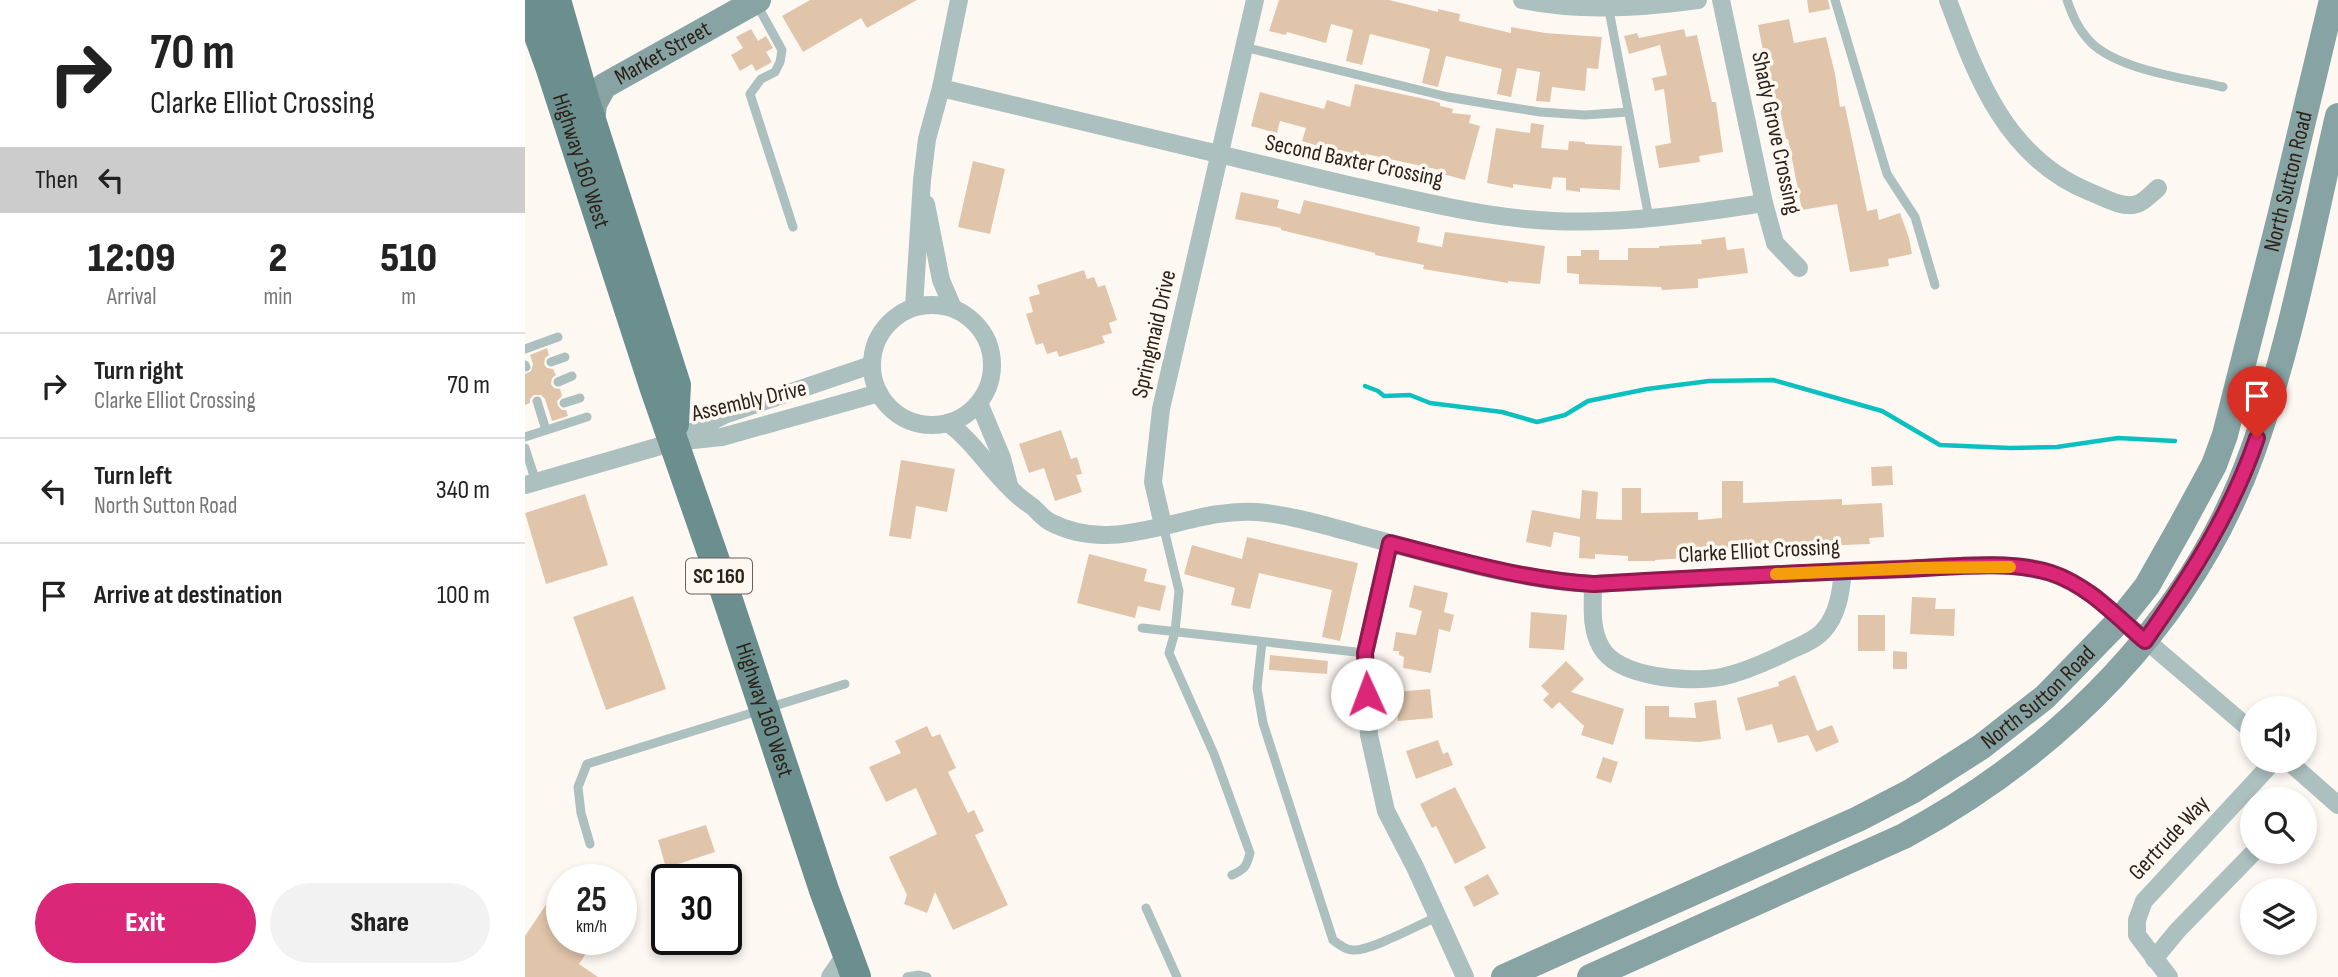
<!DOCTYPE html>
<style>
:root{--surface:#fff;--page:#f2f2f2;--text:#222;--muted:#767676;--line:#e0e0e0;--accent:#db2777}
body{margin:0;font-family:"Sofia Sans Condensed",sans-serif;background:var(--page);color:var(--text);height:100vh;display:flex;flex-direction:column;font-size:26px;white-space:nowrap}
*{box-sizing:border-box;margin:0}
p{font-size:23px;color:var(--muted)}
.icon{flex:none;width:38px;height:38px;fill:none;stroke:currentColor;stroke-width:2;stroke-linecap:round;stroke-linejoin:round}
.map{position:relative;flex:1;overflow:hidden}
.side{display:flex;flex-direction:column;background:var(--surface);width:525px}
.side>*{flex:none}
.banner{background:#fff;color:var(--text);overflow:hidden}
.buttons{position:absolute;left:1715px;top:696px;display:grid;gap:14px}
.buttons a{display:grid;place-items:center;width:77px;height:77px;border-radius:50%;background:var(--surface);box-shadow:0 4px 10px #0003;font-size:35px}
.speed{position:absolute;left:21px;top:864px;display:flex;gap:14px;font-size:35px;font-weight:700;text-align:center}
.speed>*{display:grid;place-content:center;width:91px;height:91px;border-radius:50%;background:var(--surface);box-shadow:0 4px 10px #0003;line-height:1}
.speed small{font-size:18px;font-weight:400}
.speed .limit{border:4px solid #111;border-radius:10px;background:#fff;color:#111}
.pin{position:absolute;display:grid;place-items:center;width:60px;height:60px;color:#fff;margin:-72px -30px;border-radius:50% 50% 50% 0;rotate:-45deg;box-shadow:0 0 7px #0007}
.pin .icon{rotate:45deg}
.me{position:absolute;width:77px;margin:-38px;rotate:358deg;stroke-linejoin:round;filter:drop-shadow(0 0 5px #0008)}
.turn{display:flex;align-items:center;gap:24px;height:147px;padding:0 35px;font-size:32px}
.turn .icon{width:91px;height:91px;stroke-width:2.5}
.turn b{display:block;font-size:49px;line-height:60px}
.then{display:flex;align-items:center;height:66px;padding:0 35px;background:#0003;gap:14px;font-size:26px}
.eta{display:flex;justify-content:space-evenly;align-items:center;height:119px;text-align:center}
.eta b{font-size:42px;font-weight:800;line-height:49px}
.button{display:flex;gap:14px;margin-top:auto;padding:14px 35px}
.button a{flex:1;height:80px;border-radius:42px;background:var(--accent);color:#fff;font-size:28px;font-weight:800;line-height:80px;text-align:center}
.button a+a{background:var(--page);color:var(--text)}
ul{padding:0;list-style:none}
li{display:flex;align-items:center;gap:21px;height:105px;padding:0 35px;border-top:2px solid var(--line)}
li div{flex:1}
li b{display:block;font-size:26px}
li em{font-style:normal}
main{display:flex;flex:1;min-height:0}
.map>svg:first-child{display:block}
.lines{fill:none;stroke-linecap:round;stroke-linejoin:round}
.stream{stroke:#0dc0c0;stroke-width:4.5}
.building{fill:#e1c5ab}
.lane{stroke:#acc0bf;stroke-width:9}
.street{stroke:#acc0bf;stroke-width:18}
.secondary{stroke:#87a3a3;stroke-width:26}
.primary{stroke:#6b8f8f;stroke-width:30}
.route-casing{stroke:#8e194d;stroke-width:18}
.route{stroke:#db2777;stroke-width:12}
.slow{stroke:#f59e0b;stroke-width:12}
.labels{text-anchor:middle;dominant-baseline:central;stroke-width:7;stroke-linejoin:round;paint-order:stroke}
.shield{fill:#fef8f3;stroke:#6b625a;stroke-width:2}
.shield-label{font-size:21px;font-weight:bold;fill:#2c2218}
.street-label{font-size:23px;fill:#2c2218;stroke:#fef8f3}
</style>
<main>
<section class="side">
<div class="banner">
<div class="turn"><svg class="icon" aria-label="right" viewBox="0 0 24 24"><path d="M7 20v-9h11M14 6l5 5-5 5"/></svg><div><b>70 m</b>Clarke Elliot Crossing</div></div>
<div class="then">Then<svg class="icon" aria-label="left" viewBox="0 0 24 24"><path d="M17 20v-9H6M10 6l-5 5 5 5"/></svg></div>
</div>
<div class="eta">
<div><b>12:09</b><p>Arrival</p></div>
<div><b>2</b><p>min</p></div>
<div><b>510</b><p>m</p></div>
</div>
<ul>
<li><svg class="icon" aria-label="right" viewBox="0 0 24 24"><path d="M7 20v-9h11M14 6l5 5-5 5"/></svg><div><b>Turn right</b><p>Clarke Elliot Crossing</p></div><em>70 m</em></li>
<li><svg class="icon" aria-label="left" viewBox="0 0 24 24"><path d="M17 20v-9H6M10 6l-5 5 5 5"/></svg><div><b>Turn left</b><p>North Sutton Road</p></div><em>340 m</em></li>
<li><svg class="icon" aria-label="arrive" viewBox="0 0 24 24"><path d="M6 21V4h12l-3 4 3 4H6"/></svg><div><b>Arrive at destination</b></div><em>100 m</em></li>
</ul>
<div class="button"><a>Exit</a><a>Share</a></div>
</section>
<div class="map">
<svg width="1813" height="977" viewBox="0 0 1813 977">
<rect width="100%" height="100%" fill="#fef8f3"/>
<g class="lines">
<path class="stream" d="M 840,386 L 853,391 L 859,396 L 885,395 L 905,403 L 977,412 L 1012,422 L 1040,415 L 1063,401 L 1122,389 L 1184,381 L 1248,380 L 1357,411 L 1415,445 L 1485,448 L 1532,447 L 1593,438 L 1650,441"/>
</g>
<g class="building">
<path d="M 285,0 L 392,0 L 342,28 L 336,18 L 278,52 L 257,16 Z"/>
<path d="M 754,0 L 864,0 L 913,12 L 913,9 L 935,14 L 934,21 L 986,33 L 986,27 L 1020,33 L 1077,37 L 1073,69 L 1062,68 L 1060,91 L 1027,87 L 1025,102 L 1011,101 L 1015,72 L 992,68 L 986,97 L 972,94 L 977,69 L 921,56 L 913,87 L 897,83 L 905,49 L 845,34 L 837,65 L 821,61 L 828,30 L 806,24 L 801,43 L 762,32 L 761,35 L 744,31 Z"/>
<path d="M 1282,0 L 1303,0 L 1305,9 L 1284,13 Z"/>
<path d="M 1264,19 L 1269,43 L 1301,37 L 1310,74 L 1315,107 L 1320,106 L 1342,211 L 1352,209 L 1354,220 L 1375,213 L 1384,238 L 1387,254 L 1363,259 L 1364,266 L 1325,272 L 1312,204 L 1277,210 L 1263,139 L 1261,139 L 1254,104 L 1250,105 L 1245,70 L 1242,71 L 1233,25 Z"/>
<path d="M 226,29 L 233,41 L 241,36 L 248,48 L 241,52 L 247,62 L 231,71 L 227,64 L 215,71 L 206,55 L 218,48 L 211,37 Z"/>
<path d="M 1159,29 L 1161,37 L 1172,35 L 1187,102 L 1191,102 L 1198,152 L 1174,156 L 1175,162 L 1134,168 L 1130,146 L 1146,143 L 1139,89 L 1130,91 L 1127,78 L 1142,75 L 1135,45 L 1104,54 L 1099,36 L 1112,33 L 1114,38 Z"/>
<path d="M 830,84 L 909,101 L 915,103 L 915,106 L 928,109 L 927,113 L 946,115 L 944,123 L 955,126 L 940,180 L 914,173 L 915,170 L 841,154 L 840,160 L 777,141 L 781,128 L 755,121 L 752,133 L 726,126 L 735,92 L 799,109 L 802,100 L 825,107 Z"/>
<path d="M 1006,123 L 1019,125 L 1016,148 L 1043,150 L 1044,141 L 1060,142 L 1060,144 L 1097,146 L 1095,190 L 1055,188 L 1055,192 L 1041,190 L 1041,178 L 1028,177 L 1026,189 L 988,184 L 988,188 L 962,183 L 971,128 L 1005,133 Z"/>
<path d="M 448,161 L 480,169 L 465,234 L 433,227 Z"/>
<path d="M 716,192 L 754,200 L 752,208 L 775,214 L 779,200 L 895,227 L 892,242 L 917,247 L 920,232 L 1020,246 L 1015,284 L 983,281 L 983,283 L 898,269 L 899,265 L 850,255 L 850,253 L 756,230 L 756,228 L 710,219 Z"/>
<path d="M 1200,237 L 1202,250 L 1219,248 L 1223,273 L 1173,279 L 1173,288 L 1137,290 L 1136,287 L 1054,284 L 1054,274 L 1042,273 L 1042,256 L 1056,256 L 1056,250 L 1074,250 L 1074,260 L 1103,260 L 1103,248 L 1134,248 L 1134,246 L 1177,244 L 1176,240 Z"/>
<path d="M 559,270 L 562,279 L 569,277 L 573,287 L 580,285 L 592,320 L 584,323 L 587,333 L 577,336 L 580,343 L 534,357 L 532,351 L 522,354 L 518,343 L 511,345 L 501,314 L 508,312 L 504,297 L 515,294 L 512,285 Z"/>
<path d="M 22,348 L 24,355 L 20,358 L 19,364 L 22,368 L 28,369 L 31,375 L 27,378 L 26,384 L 29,388 L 35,389 L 37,396 L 32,401 L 33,406 L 37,410 L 41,410 L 43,416 L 27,421 L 20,399 L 16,395 L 9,395 L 5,399 L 5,403 L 0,405 L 0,374 L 6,371 L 8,364 L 5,355 Z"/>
<path d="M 536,430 L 546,459 L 552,457 L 557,474 L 551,475 L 557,492 L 530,501 L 519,468 L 504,473 L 494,444 Z"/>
<path d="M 376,460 L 430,469 L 422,512 L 391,506 L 386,539 L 364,536 Z"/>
<path d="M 1367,466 L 1368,485 L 1347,486 L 1346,467 Z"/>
<path d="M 1197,481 L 1218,481 L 1218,503 L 1317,499 L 1317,505 L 1357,503 L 1359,537 L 1344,538 L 1345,544 L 1210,549 L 1210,555 L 1130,560 L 1130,561 L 1103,561 L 1103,556 L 1070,554 L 1070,559 L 1054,558 L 1055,537 L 1029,532 L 1026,547 L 1001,542 L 1007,510 L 1055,519 L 1057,490 L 1073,492 L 1071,519 L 1097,520 L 1097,488 L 1116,488 L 1116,513 L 1173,512 L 1173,520 L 1197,518 Z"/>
<path d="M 60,494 L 83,565 L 21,584 L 0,513 Z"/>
<path d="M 722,537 L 833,563 L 815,641 L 797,637 L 807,590 L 734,573 L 725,609 L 706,605 L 710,588 L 659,574 L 667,545 L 717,559 Z"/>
<path d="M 564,554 L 622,569 L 619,581 L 641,586 L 635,611 L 613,606 L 610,618 L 552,603 Z"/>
<path d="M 889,585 L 923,593 L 919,612 L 929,615 L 925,632 L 914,629 L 906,673 L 878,668 L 879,657 L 874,655 L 874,651 L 868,651 L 871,632 L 891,635 L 897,611 L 884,607 Z"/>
<path d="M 108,596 L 141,689 L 81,710 L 48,617 Z"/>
<path d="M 1387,597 L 1411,598 L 1410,609 L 1430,609 L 1429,636 L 1385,634 Z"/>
<path d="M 1006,612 L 1042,615 L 1039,650 L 1004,648 Z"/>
<rect x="1333" y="615" width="27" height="36"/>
<path d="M 1368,651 L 1382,652 L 1382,669 L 1368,669 Z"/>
<path d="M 745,655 L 803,661 L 802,674 L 744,670 Z"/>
<path d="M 1041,661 L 1059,679 L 1046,692 L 1099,709 L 1088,745 L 1056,735 L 1059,726 L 1034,702 L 1027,709 L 1018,700 L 1024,694 L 1016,686 Z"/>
<path d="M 1270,675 L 1292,731 L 1307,725 L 1314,742 L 1291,752 L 1283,735 L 1253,743 L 1247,724 L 1221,731 L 1212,698 L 1254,686 L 1253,682 Z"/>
<path d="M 905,689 L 908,718 L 873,721 L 871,692 Z"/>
<path d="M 1191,700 L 1196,739 L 1174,742 L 1120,739 L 1120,706 L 1144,706 L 1144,717 L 1171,718 L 1169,703 Z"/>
<path d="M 402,726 L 407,737 L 415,734 L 431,768 L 423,772 L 443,813 L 449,810 L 459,831 L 450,835 L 483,905 L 428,930 L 410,892 L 402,913 L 379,904 L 382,895 L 364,857 L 412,834 L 391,788 L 361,802 L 344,767 L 376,753 L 370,741 Z"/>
<path d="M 913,740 L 918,754 L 923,752 L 928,765 L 891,779 L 881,751 Z"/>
<path d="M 1078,757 L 1093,762 L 1086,783 L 1071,778 Z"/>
<path d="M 930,787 L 961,848 L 930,864 L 911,826 L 907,828 L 895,804 Z"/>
<path d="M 181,825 L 190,852 L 141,868 L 133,840 Z"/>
<path d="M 963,874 L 974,894 L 949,907 L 939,887 Z"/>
<path d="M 37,881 L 37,940 L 55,940 L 52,945 L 62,952 L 54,964 L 73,977 L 0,977 L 0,936 Z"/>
</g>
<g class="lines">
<g class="lane">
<path d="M 1310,0 L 1362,174 L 1390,217 L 1410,285"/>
<path d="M 1542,0 C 1547,14 1552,27 1562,38 C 1586,69 1660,78 1698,87"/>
<path d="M 231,3 L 257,50 L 255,62 L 250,72 L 236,79 L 225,94 L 268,227"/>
<path d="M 1083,5 L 1124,218"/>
<path d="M 719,47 L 923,97 L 964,104 L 1015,112 L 1060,115 L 1103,112"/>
<path d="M 0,349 L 33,337"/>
<path d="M 26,362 L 40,357"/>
<path d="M 0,365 L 1,367"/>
<path d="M 33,382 L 47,376"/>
<path d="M 12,401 L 21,430"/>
<path d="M 39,403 L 55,398"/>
<path d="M 0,437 L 62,417"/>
<path d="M 0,448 L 11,482"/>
<path d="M 638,525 L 654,591 L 650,632 L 644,653 L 689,754 L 725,853 C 722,866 719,870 707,875"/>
<path d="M 617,628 L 840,653"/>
<path d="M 737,642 L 732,688 L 738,723 L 808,940 C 814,945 821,950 828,950 C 844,952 895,924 912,917"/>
<path d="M 65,844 L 56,813 L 53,787 L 62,764 L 320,684"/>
<path d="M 621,908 L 652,977"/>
<path d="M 382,977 L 394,975 L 402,977"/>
</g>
<g class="street">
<path d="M 997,0 C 1054,12 1116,8 1173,0"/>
<path d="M 1196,0 L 1239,203 L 1250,243 L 1274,268"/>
<path d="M 1423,0 C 1452,78 1481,158 1565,192 C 1578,197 1598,209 1612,204 C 1619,202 1627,193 1633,188"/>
<path d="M 416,88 C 550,119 684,153 819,184 C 888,199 957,218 1028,221 C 1101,224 1167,214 1239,203"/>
<path d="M 401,204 L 416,280 L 428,308"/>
<circle cx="407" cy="365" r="60"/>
<path d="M 389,307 L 397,180 L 402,139 L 416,88 L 434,0"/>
<path d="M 454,403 L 477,458 L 484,485"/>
<path d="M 423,423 C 448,441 463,467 485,488 C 492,496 501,502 509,508 C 514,513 519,519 525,522 C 593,558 662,507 732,512 C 767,515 802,526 835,535 C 911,555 989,580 1068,584 C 1168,579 1267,573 1367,569 C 1408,568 1467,562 1506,568 C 1530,572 1549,583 1569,596 L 1727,731"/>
<path d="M 158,437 L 199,415 L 346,365"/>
<path d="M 0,485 L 149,442 L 197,437 L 354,393"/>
<path d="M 638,525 L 628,482 L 636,409 L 730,0"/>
<path d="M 865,543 L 840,653 L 844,735 L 861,811 L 890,867 L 940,977"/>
<path d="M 1068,584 C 1068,604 1065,628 1076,647 C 1093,678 1164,683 1196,677 C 1220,672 1244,661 1266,650 C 1277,645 1290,640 1298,631 C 1313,615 1316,592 1318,571"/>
<path d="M 1763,761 L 1813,805"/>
<path d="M 1629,959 L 1653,930 L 1729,852"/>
<path d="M 305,977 L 321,954"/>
<path d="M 1644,977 L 1612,935 L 1612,920 L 1619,901 L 1749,761"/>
</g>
<g class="secondary">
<path id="s1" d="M 67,123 L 69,104 L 79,86 L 233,0"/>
<path id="s2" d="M 979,977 L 1333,819 L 1387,791 L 1456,747 L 1520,697 L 1595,620 L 1622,586 L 1656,526 L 1689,465 L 1700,435 L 1756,213 L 1807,0"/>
<path d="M 1065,977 L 1379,836 C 1534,752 1666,622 1727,453 C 1766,344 1787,228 1813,116"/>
</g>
<g class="primary">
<path id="s3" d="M 1,0 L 25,66 L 130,389 L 190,561 L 299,890 L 331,977"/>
<path d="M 31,0 L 59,98 L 151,385 L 149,424"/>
</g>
</g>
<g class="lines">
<defs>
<path id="route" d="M 842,694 L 840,653 L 865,543 C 932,560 999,580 1068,584 C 1173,578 1277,572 1382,569 C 1426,567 1484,560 1526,573 C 1563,585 1591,616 1620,641 C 1665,577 1707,512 1732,438"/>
</defs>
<use href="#route" class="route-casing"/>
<use href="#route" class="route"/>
<path class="slow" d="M 1251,574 L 1393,568 L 1485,567"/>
</g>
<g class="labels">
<rect class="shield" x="161" y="558.5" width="66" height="35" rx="5"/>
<g class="shield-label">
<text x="194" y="576">SC 160</text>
</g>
<g class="street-label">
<text stroke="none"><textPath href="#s1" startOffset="107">Market Street</textPath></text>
<text transform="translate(1251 133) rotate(78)">Shady Grove Crossing</text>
<text stroke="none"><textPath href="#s3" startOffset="170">Highway 160 West</textPath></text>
<text transform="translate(829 161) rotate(12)">Second Baxter Crossing</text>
<text stroke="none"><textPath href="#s2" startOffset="1194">North Sutton Road</textPath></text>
<text transform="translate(629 334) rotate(-77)">Springmaid Drive</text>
<text transform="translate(224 401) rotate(-13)">Assembly Drive</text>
<text transform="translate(1234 551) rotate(-3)">Clarke Elliot Crossing</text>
<text stroke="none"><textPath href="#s2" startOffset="606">North Sutton Road</textPath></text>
<text stroke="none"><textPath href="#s3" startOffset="749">Highway 160 West</textPath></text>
<text transform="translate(1644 838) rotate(-47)">Gertrude Way</text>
</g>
</g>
</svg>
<div class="buttons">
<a><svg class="icon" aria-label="sound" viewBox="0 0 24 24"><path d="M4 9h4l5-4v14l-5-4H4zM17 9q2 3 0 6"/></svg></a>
<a><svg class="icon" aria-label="search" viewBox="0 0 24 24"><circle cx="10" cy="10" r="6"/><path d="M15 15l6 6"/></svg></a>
<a><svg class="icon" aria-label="layers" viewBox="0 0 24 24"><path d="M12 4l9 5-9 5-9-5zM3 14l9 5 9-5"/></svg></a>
</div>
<div class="speed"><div>25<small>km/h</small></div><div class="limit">30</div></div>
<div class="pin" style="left:1732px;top:438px;background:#d93025"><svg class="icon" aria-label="arrive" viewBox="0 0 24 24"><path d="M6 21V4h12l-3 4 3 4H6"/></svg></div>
<svg class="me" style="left:842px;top:694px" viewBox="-20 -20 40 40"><circle r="19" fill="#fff"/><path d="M0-13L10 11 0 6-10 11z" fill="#db2777"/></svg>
</div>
</main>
